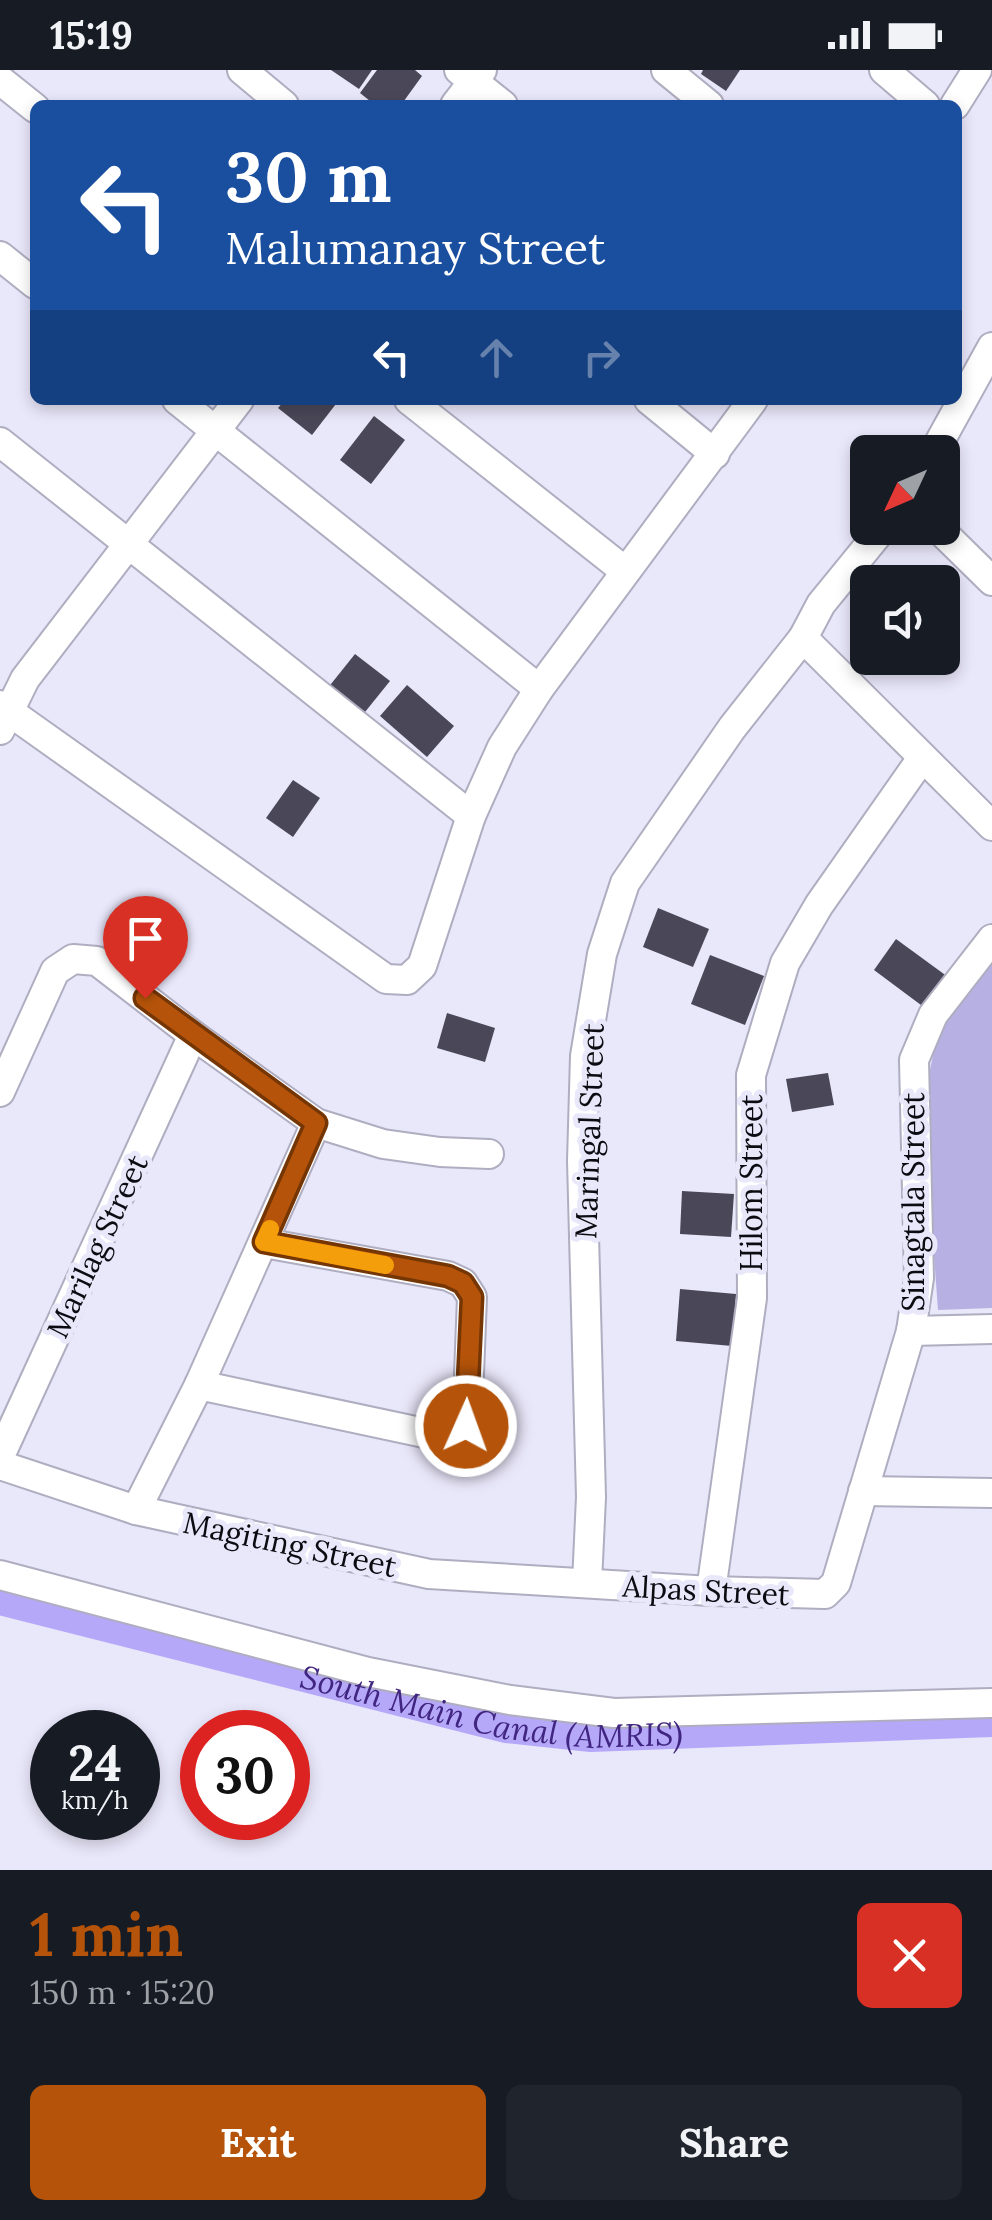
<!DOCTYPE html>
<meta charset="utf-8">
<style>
:root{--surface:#171b24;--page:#20242c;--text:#f1f3f6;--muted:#9ea1a6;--accent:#b45309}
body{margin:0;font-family:Lora,serif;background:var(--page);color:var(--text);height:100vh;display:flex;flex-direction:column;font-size:38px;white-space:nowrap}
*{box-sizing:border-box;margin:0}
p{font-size:32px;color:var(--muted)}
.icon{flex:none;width:55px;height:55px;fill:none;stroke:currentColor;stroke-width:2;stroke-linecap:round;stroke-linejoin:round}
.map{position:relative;height:1800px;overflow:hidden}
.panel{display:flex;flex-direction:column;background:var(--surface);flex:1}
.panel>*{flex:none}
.guide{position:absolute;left:30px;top:30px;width:932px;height:305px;border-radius:15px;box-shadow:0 5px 15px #0003;background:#1a4fa0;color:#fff;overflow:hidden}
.needle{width:65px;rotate:226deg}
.buttons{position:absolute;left:850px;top:365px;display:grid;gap:20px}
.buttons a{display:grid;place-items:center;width:110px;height:110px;border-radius:15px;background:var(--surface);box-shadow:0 5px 15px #0003;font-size:50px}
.speed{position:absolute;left:30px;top:1640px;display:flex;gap:20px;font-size:50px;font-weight:700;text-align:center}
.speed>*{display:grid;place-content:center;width:130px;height:130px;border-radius:50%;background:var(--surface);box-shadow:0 5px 15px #0003;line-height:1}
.speed small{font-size:25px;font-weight:400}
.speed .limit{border:15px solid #d22;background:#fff;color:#111}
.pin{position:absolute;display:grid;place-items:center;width:85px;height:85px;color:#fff;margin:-102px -42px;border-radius:50% 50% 50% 0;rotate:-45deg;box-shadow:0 0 10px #0007}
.pin .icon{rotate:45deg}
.me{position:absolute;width:110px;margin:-55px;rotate:2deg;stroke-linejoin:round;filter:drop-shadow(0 0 8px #0008)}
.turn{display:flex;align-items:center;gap:35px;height:210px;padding:0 30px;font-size:45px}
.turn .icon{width:130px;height:130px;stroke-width:2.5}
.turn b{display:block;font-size:70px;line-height:85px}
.lanes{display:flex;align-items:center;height:95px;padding:0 30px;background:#0003;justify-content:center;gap:50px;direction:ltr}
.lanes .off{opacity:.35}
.round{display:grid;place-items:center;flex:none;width:105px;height:105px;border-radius:15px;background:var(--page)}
.headline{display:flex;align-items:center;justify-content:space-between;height:170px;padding:0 30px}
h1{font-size:60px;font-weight:700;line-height:75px;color:var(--accent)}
.cta{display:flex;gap:20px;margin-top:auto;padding:20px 30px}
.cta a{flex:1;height:115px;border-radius:15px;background:var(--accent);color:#fff;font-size:40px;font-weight:700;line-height:115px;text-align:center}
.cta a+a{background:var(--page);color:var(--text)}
.status{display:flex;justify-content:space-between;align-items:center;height:70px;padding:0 50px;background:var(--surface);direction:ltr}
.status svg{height:28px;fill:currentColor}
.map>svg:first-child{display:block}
.green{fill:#b7b0e3}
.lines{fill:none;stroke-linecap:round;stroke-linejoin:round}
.canal{stroke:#b5a8f9;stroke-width:32}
.building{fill:#4a4858}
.minor-casing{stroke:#afadc0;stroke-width:32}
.minor{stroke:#fff;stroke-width:28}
.route-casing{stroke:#753606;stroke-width:25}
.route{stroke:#b45309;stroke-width:18}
.slow{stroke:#f59e0b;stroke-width:18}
.labels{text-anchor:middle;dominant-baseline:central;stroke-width:10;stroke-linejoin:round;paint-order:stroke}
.street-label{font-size:30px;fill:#0c0b11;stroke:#e9e7fa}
.water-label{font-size:32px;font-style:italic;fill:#412681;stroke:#e9e7fa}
</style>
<div class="status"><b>15:19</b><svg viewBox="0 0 49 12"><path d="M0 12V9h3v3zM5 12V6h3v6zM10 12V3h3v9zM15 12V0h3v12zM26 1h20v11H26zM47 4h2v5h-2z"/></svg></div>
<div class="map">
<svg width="992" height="1800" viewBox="0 0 992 1800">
<rect width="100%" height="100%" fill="#e9e7fa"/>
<path class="green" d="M 992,890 L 992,1238 L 938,1240 L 923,1034 L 939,956 Z"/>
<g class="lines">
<path class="canal" id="s1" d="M 0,1529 L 506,1657 L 591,1666 L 992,1651"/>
</g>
<g class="building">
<path d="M 331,0 L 372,0 L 359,19 Z"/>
<path d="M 377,0 L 415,0 L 422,6 L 401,35 L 375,35 L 360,23 Z"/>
<path d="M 703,0 L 740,0 L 726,21 L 701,4 Z"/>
<path d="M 285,330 L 339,330 L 312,365 L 278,338 Z"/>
<path d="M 374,346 L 405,370 L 371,414 L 340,390 Z"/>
<path d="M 355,584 L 390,611 L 361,647 L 327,619 Z"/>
<path d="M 407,615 L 454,656 L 427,687 L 380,646 Z"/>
<path d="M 293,710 L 320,728 L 293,767 L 266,748 Z"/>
<path d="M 658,838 L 709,859 L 693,897 L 643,877 Z"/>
<path d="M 896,869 L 948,907 L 925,938 L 874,900 Z"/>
<path d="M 710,885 L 764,906 L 745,955 L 691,934 Z"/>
<path d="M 447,943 L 495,958 L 485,992 L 437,978 Z"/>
<path d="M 828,1003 L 834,1035 L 792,1042 L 786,1009 Z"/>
<path d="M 682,1121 L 734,1124 L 731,1167 L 680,1164 Z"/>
<path d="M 680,1219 L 736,1224 L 732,1276 L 676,1271 Z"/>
</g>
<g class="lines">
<defs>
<g id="minor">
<path d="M 242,0 L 284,35"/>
<path d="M 459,0 L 503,35"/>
<path d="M 666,0 L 709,35"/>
<path d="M 884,0 L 925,35"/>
<path d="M 0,10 L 35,38"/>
<path d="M 455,35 L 482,0"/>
<path d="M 955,35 L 977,0"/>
<path d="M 0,186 L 35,214"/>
<path d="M 177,330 L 539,619"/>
<path d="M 409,330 L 625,501"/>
<path d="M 649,330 L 715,384"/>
<path d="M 0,372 L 471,746"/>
<path d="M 934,382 L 992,277"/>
<path d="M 938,458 L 992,511"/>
<path d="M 803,568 L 992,756"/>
<path d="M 0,635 L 386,909 L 407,910 L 422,896 L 471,746 L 502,677 L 539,619 L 753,330"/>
<path d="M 0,660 L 25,609 L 239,330"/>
<path d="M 0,1022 L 55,901 L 73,889 L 97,891 L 193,965 L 316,1053 L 383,1074 L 440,1082 L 489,1084"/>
<path d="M 911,1261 L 992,1259"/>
<path d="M 199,1315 L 448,1368 L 459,1365 L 467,1356 L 472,1227 L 463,1213 L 448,1206 L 264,1173"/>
<path d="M 0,1386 L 193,965"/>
<path d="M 0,1395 L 136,1440 L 429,1504 L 711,1521 L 825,1524 L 836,1513 L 911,1261 L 919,1208 L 914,990 L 933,945 L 992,869"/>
<path d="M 863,1421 L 992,1423"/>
<path d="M 136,1440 L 199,1315 L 316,1053"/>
<path d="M 0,1505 L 368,1602 L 510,1630 L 614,1643 L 992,1633"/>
<path d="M 587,1513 L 591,1427 L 582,1091 L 585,986 L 602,884 L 625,813 L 732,658 L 803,568 L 821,534 L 883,458"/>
<path d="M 711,1521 L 752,1228 L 751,1005 L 785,893 L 819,835 L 922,688"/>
</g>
</defs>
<use href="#minor" class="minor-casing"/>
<use href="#minor" class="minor"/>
</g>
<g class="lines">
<defs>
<path id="route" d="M 145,928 L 316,1053 L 264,1172 L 448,1206 L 463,1213 L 472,1227 L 466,1356"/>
</defs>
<use href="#route" class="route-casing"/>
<use href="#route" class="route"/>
<path class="slow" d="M 270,1159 L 264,1172 L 385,1195"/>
</g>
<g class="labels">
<g class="street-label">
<text transform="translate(589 1061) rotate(-88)">Maringal Street</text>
<text transform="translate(751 1113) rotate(-90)">Hilom Street</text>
<text transform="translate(913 1132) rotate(-90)">Sinagtala Street</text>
<text transform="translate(97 1176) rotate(-65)">Marilag Street</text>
<text transform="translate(290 1474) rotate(12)">Magiting Street</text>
<text transform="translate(706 1520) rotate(3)">Alpas Street</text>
</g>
<g class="water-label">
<text stroke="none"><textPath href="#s1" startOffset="505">South Main Canal (AMRIS)</textPath></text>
</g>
</g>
</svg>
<div class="buttons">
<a><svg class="needle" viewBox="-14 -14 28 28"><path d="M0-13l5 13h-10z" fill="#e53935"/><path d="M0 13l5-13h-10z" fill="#9ea1a6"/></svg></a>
<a><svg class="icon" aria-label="sound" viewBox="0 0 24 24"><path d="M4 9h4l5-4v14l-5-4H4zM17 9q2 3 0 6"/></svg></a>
</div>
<div class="speed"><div>24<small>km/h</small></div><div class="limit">30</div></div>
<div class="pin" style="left:145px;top:928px;background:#d93025"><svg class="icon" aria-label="arrive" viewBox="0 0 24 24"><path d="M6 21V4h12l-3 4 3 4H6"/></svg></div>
<svg class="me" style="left:466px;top:1356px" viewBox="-20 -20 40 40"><circle r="17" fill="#b45309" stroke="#fff" stroke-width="3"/><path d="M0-11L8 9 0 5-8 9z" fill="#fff"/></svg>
<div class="guide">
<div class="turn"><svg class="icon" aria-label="left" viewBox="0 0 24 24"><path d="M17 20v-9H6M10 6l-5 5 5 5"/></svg><div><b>30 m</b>Malumanay Street</div></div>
<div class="lanes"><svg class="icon" aria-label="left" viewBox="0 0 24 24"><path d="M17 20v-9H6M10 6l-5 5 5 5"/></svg><svg class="icon off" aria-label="ahead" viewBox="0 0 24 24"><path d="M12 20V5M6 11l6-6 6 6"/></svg><svg class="icon off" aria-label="right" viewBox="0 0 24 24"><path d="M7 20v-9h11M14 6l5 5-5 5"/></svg></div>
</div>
</div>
<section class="panel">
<div class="headline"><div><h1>1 min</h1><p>150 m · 15:20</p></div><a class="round" style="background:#d93025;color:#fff"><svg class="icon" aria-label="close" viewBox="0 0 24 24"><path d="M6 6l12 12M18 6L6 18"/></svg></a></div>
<div class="cta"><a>Exit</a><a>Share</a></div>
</section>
